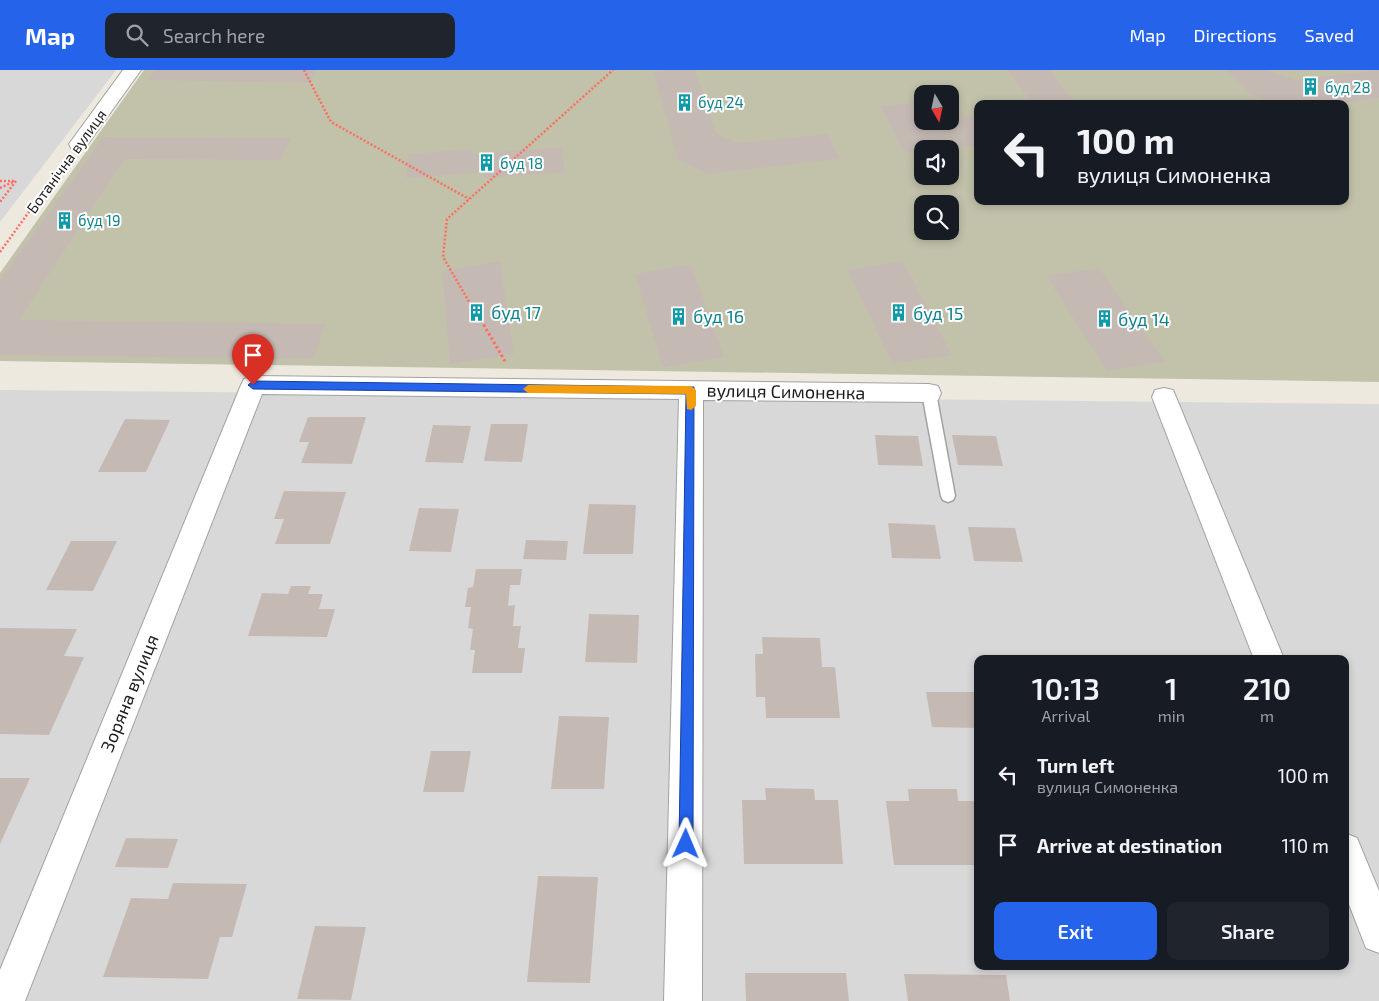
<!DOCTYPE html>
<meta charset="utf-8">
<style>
:root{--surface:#171b24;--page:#20242c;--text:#f1f3f6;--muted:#9ea1a6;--accent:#2563eb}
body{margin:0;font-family:"Exo 2",sans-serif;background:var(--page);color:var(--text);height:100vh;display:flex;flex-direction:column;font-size:19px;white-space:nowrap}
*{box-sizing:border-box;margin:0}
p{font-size:16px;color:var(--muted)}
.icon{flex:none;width:28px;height:28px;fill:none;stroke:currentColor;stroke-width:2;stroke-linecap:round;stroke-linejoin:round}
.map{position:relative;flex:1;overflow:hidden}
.panel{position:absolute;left:974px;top:585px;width:375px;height:315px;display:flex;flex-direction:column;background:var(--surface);border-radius:10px;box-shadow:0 2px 8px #0003}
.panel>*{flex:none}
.banner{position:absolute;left:974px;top:30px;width:375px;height:105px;border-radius:10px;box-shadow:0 2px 8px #0003;background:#171b24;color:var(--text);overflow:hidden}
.needle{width:32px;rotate:171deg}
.tools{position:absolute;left:914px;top:15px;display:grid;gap:10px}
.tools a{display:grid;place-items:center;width:45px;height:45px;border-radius:10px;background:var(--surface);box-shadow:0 2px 8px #0003;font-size:25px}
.pin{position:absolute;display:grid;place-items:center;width:42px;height:42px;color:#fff;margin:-51px -21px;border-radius:50% 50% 50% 0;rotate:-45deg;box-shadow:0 0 5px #0007}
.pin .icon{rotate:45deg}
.me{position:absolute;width:55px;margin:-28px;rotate:1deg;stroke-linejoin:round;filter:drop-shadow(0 0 4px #0008)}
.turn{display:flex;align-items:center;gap:18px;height:105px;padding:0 20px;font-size:22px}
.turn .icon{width:65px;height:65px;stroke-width:2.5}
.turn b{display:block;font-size:35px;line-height:42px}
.eta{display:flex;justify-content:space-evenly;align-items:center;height:85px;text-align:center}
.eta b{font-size:30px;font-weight:600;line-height:35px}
.button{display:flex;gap:10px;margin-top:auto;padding:10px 20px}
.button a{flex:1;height:58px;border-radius:10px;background:var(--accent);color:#fff;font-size:20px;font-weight:600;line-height:58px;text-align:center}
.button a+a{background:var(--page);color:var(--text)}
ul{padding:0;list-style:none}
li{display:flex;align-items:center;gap:15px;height:70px;padding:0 20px}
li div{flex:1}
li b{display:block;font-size:19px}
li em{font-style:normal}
header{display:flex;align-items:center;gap:30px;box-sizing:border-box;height:70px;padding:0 25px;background:var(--accent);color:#fff}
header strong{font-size:24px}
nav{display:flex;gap:28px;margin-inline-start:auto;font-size:18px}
.search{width:350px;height:45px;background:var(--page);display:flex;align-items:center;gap:12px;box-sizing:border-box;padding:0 18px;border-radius:10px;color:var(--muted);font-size:19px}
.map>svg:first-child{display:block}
.residential{fill:#d9d8d8;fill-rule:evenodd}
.construction{fill:#c2c2ab;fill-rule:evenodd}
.building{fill:#c5bab3}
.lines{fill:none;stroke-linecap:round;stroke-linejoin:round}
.service-casing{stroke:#a2a2a2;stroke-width:3}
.minor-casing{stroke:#a2a2a2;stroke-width:2}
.path-far1{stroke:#ff6d5f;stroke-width:2.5;stroke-dasharray:2 2;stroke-linecap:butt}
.path{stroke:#ff6d5f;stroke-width:3;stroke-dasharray:2.5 2.5;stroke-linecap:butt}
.service{fill:#fff;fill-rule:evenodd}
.minor{fill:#fff;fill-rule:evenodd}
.route{fill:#2563eb;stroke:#184099}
.slow{fill:#f59e0b}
.labels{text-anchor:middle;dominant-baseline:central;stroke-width:4;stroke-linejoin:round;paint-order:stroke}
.far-culture-label{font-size:15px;fill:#0d838f;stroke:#fff;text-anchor:start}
.far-street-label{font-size:15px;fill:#1b1b1b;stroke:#fff}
.culture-label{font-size:18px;fill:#0d838f;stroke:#fff;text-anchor:start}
.street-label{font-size:18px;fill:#1b1b1b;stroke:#fff}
</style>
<header>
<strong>Map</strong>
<div class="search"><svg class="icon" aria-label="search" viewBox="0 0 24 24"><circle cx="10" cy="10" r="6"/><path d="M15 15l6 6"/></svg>Search here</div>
<nav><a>Map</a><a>Directions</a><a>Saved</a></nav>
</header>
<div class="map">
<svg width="1379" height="931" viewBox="0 0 1379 931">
<rect width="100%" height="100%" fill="#ede9df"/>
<g class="residential">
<path d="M 0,0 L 116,0 L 0,152 Z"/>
<path d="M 0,320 L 1379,334 L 1379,931 L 0,931 ZM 978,589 L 1345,589 L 1345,896 L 978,896 Z"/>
</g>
<path class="construction" d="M 144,0 L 1379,0 L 1379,312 L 0,291 L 0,203 ZM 922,24 L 950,24 L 950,51 L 922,51 ZM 978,34 L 1345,34 L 1345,131 L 978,131 ZM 922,79 L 950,79 L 950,106 L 922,106 ZM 922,134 L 950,134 L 950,161 L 922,161 Z"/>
<g class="building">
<path d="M 155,0 L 316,0 L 310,13 L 148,10 Z"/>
<path d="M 670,0 L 695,0 L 716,63 L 738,73 L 828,64 L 840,89 L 707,104 L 678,90 L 653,2 Z"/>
<path d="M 1007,0 L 1050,0 L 1076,34 L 1025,34 L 1028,28 Z"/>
<path d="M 1226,0 L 1267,0 L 1295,10 L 1379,0 L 1379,28 L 1333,34 L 1274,34 L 1250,24 Z"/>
<path d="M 921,32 L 922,51 L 950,51 L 950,48 L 978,45 L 978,75 L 903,82 L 880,36 Z"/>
<path d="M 103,67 L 291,68 L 281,90 L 125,89 L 19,250 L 326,254 L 313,289 L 0,285 L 0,210 Z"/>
<path d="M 562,77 L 565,102 L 484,108 L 484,102 L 406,108 L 408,84 L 473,79 L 473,84 Z"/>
<path d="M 500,191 L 514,284 L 450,294 L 442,201 Z"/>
<path d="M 903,191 L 952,285 L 892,294 L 848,200 Z"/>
<path d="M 691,194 L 724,287 L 663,298 L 635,204 Z"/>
<path d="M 1099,198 L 1165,292 L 1107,301 L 1046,206 Z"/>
<path d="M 308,347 L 366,347 L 352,394 L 301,393 L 309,372 L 299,372 Z"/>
<path d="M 125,349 L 170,350 L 146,402 L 98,402 Z"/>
<path d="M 491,354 L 528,354 L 522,392 L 484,391 Z"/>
<path d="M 433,355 L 471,356 L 463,393 L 425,392 Z"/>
<path d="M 875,365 L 918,366 L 923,396 L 878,395 Z"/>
<path d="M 952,365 L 996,366 L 1003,396 L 958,395 Z"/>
<path d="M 284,421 L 346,422 L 330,474 L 275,474 L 284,449 L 274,449 Z"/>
<path d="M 589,434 L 636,435 L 633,484 L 583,484 Z"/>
<path d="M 419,438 L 459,439 L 451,482 L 409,481 Z"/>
<path d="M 888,453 L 935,455 L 941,489 L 892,488 Z"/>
<path d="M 968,457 L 1015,458 L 1023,492 L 974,491 Z"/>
<path d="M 526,470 L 568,471 L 566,490 L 523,489 Z"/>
<path d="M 71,471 L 117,471 L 93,521 L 46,520 Z"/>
<path d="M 476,499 L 522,499 L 520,515 L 510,515 L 508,536 L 515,535 L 513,556 L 521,556 L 518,578 L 525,578 L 522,603 L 472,603 L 475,580 L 470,580 L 473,559 L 468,558 L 471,537 L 465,537 L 468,518 L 473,517 Z"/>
<path d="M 291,516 L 311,516 L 308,524 L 323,524 L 319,539 L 335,539 L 327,567 L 248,566 L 262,523 L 288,524 Z"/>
<path d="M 589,544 L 639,545 L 637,593 L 585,592 Z"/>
<path d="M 0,558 L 77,559 L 64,586 L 84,587 L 49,665 L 0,664 Z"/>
<path d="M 762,567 L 820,568 L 822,597 L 835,597 L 840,648 L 766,648 L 765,627 L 756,627 L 755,584 L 763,584 Z"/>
<path d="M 926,622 L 974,622 L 978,658 L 932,657 Z"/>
<path d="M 559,646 L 609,647 L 604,719 L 551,719 Z"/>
<path d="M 431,681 L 471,681 L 464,722 L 423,722 Z"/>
<path d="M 0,708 L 30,708 L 0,774 Z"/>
<path d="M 765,718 L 814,719 L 815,730 L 838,730 L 843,794 L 744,794 L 742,730 L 766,730 Z"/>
<path d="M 908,719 L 957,719 L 958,731 L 978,731 L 978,795 L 894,795 L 886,731 L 909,731 Z"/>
<path d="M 126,768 L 178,769 L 168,798 L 115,797 Z"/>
<path d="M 538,806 L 598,807 L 590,913 L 527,912 Z"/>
<path d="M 173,813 L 247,814 L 232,867 L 220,867 L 208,909 L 103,907 L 131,828 L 168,829 Z"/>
<path d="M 315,856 L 366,857 L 351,930 L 297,929 Z"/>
<path d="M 745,903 L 846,903 L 849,931 L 746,931 Z"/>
<path d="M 904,904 L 1006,905 L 1010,931 L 908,931 Z"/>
</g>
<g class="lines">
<defs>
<path id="service" d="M 929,318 L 936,323 L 955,426 L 953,430 L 948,432 L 943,430 L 941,426 L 922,323 Z"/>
<g id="minor">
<path d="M 123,0 L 141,0 L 85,78 L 71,78 L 69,74 Z"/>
<path d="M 253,306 L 929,314 L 938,316 L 941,323 L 938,330 L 929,332 L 703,330 L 702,931 L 664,931 L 679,329 L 262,324 L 25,931 L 0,931 L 0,900 L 241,315 L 244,309 Z"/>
<path d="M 1164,318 L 1173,320 L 1176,327 L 1284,589 L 1254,589 L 1152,327 L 1155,320 Z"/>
<path d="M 1345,763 L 1357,768 L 1379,821 L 1379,883 L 1366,878 L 1345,824 Z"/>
</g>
</defs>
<use href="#service" class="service-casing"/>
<use href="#minor" class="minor-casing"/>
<g class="path-far1">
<path d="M 304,0 L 331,52 L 469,129"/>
<path d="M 0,111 L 16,111 L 0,132"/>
<path d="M 0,118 L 13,112"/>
<path d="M 0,182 L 67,89"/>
<path d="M 471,235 L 443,187 L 447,149 L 613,0"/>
</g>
<path class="path" d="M 471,233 L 506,293"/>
<use href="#service" class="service"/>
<use href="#minor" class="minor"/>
</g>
<path class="route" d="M 253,311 L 694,317 L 693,774 L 691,779 L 686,781 L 681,779 L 679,774 L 686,324 L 253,319 L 248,315 Z"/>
<path class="slow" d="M 528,315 L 691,316 L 696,320 L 696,336 L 691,340 L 687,339 L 686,324 L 528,323 L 523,319 Z"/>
<defs>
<symbol id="building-bare" viewBox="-9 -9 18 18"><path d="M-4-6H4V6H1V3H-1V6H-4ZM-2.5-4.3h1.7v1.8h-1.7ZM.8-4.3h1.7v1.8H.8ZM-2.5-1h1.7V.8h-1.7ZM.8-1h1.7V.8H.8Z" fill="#0f9aa8" stroke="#fff" stroke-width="2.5" paint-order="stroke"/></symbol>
</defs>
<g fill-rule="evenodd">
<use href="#building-bare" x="1298" y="4" width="25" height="25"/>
<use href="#building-bare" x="672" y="20" width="25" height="25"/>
<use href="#building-bare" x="474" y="80" width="25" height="25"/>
<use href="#building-bare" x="52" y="138" width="25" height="25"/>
<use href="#building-bare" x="464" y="230" width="25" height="25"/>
<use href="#building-bare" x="886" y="230" width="25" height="25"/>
<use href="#building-bare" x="666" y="234" width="25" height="25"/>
<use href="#building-bare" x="1092" y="236" width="25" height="25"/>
</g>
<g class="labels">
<g class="far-culture-label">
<text x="1325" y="17">буд 28</text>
<text x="698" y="32">буд 24</text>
<text x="500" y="93">буд 18</text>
<text x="78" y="150">буд 19</text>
</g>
<g class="far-street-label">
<text transform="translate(66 91) rotate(-54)">Ботанічна вулиця</text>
</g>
<g class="culture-label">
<text x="491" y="242">буд 17</text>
<text x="913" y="243">буд 15</text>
<text x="693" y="246">буд 16</text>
<text x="1118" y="249">буд 14</text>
</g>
<g class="street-label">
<text transform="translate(786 321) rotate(1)">вулиця Симоненка</text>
<text transform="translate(129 623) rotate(-68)">Зоряна вулиця</text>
</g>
</g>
</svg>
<div class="tools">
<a><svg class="needle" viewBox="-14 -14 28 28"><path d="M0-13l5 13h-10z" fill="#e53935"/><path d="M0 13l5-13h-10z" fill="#9ea1a6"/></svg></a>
<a><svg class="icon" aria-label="sound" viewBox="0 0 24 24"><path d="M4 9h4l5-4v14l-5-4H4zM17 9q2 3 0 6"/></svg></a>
<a><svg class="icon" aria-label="search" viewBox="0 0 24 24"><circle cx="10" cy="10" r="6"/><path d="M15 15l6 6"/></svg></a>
</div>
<div class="pin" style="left:253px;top:315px;background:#d93025"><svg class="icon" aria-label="arrive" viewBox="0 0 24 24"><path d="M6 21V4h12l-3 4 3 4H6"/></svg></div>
<svg class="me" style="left:686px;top:774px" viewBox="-20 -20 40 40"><path d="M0-17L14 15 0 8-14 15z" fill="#2563eb" stroke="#fff" stroke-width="4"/></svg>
<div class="banner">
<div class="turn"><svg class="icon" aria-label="left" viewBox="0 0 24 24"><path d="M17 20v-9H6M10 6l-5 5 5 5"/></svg><div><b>100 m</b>вулиця Симоненка</div></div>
</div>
<section class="panel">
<div class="eta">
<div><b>10:13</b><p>Arrival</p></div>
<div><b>1</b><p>min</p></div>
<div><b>210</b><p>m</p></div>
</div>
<ul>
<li><svg class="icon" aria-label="left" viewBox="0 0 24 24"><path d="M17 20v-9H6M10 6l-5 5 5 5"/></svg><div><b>Turn left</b><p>вулиця Симоненка</p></div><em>100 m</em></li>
<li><svg class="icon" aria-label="arrive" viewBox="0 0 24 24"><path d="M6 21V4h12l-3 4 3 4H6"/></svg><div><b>Arrive at destination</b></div><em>110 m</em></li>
</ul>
<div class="button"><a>Exit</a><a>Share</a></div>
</section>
</div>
